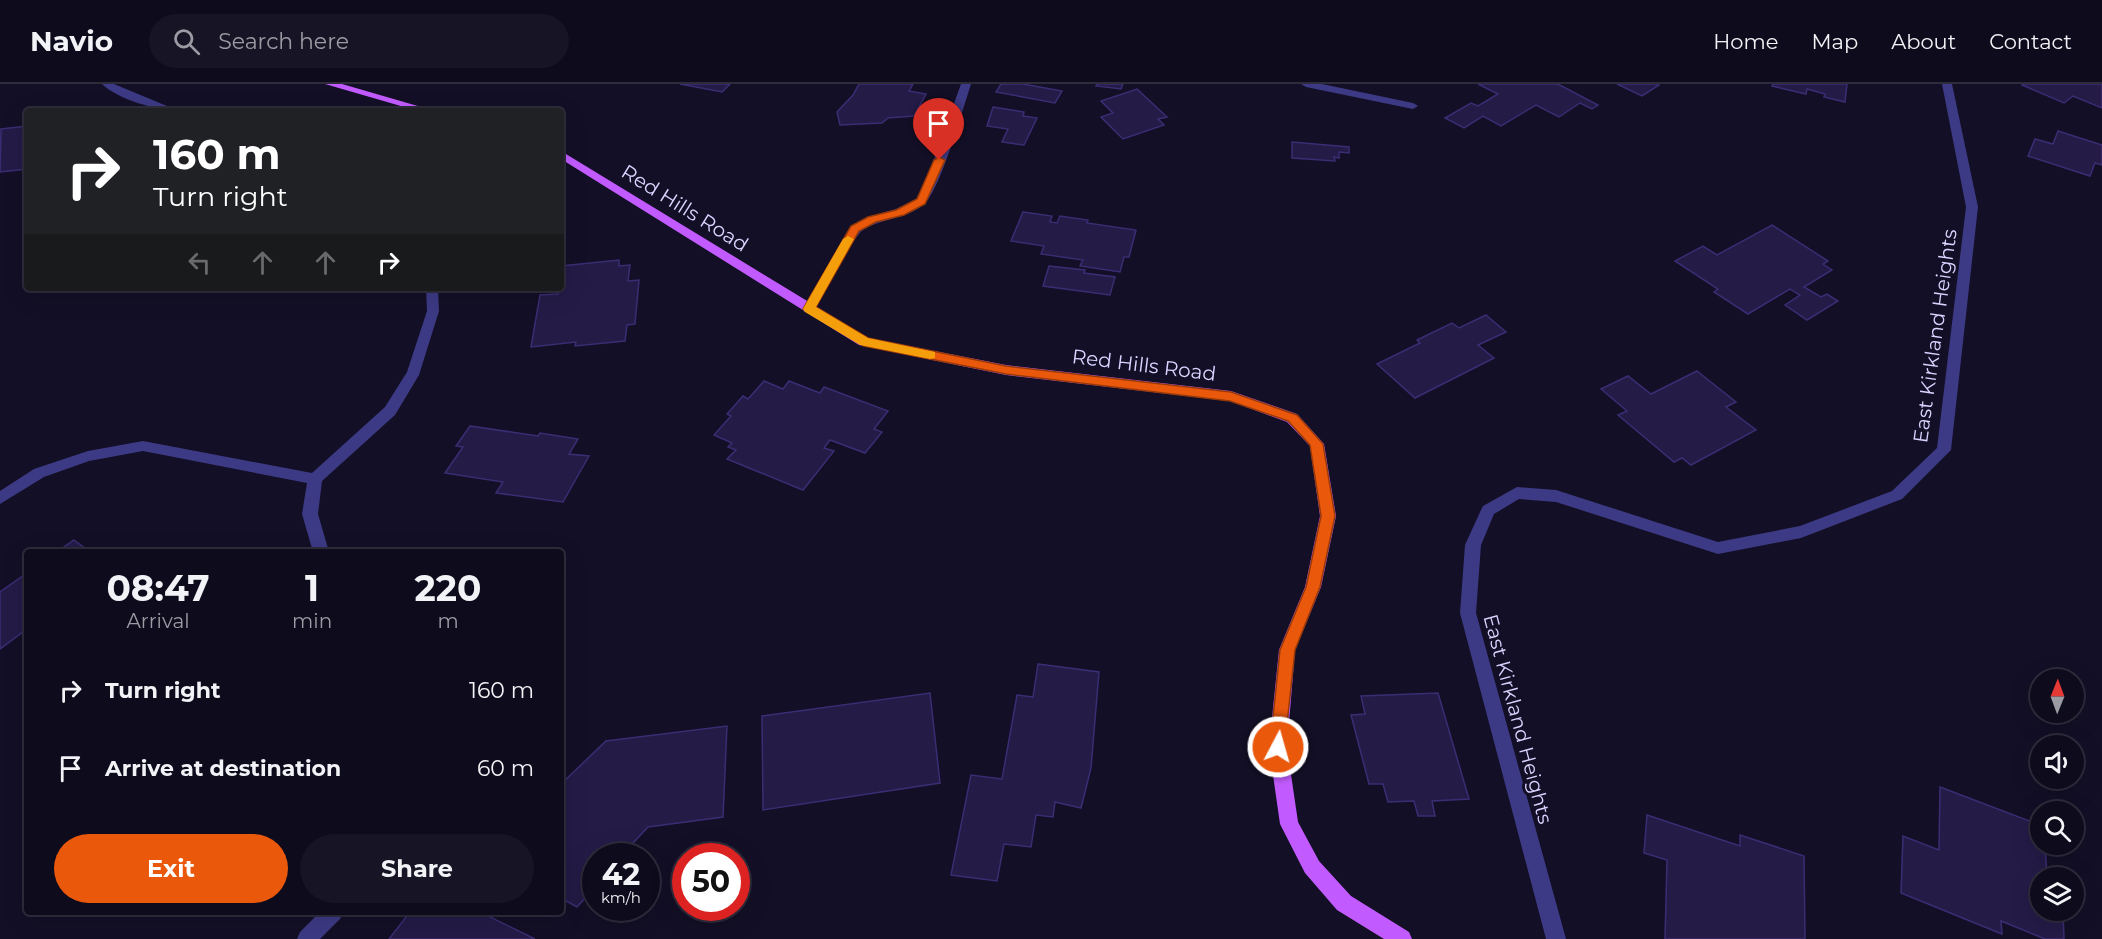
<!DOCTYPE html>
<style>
:root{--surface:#0e0b1c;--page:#171425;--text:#f1f3f6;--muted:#9b9ba3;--line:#2e2b3b;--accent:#ea580c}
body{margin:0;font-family:Montserrat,sans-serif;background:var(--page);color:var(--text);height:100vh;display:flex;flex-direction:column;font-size:22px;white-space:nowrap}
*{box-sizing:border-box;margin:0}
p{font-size:20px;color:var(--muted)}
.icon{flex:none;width:33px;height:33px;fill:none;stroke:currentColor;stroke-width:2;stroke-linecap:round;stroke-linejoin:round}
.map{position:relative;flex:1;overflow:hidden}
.drawer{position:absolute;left:24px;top:465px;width:540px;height:366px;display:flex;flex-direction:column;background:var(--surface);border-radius:6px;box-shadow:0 6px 24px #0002,0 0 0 2px var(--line)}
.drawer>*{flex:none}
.top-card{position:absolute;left:24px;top:24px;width:540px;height:183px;border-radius:6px;box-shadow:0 6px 24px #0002,0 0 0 2px var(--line);background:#202124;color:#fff;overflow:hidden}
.needle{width:39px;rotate:1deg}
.controls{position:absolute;left:2030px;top:585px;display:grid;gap:12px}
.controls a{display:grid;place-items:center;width:54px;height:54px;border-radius:50%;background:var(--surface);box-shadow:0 6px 24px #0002,0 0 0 2px var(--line);font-size:30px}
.speed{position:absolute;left:582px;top:759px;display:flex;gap:12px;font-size:30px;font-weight:700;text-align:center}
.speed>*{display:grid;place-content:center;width:78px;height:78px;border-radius:50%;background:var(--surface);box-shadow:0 6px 24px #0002,0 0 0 2px var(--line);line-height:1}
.speed small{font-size:15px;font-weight:400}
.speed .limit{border:9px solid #d22;background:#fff;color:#111}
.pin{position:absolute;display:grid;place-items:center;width:51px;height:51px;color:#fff;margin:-62px -26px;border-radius:50% 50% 50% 0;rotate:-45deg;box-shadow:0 0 6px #0007}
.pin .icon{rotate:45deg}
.me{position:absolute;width:66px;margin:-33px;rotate:6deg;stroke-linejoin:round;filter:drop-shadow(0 0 4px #0008)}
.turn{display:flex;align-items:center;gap:21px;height:126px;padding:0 30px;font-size:27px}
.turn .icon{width:78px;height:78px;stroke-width:2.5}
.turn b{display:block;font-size:42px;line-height:51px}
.lanes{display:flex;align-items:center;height:57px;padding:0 30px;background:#0003;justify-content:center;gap:30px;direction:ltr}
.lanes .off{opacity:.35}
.eta{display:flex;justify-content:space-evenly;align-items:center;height:102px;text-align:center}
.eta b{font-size:36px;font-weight:700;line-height:42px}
.primary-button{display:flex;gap:12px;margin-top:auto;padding:12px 30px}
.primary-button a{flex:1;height:69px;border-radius:36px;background:var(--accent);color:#fff;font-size:24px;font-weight:700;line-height:69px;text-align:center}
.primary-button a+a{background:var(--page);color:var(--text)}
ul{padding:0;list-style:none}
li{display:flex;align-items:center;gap:18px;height:78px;padding:0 30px}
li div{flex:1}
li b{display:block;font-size:22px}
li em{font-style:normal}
header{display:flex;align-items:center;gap:36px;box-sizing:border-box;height:84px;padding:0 30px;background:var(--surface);border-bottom:2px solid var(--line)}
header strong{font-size:28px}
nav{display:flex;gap:33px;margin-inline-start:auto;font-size:21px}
.search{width:420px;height:54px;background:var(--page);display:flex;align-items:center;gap:15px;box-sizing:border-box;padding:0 21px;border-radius:33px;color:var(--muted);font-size:22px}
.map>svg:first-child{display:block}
.building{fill:#241b47;stroke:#3b2d73;stroke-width:1.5}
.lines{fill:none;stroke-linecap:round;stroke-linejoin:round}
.minor{fill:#3d3a85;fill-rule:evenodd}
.major{fill:#c25bff;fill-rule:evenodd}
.route{fill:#ea580c;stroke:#983908;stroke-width:1.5}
.slow{fill:#f59e0b}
.labels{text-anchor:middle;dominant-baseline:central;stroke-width:6;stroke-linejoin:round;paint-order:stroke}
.street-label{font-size:20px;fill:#d9d4ff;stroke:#130f26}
</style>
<header>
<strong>Navio</strong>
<div class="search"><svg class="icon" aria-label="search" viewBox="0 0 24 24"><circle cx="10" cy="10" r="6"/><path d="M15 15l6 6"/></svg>Search here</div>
<nav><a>Home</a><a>Map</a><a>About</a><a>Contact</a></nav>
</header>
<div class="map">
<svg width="2102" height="855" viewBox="0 0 2102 855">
<rect width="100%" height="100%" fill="#130f26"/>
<g class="building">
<path d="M 680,0 L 730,0 L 722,8 Z"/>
<path d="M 859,0 L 913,0 L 909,7 L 926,10 L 914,32 L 888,34 L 882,39 L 840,41 L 837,28 L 853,11 Z"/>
<path d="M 1001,0 L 1023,0 L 1062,7 L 1055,19 L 996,8 Z"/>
<path d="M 1097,0 L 1123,0 L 1121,5 L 1096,2 Z"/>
<path d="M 1478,0 L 1558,0 L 1598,21 L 1592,25 L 1580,19 L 1559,33 L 1536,21 L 1501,42 L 1483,32 L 1464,44 L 1445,34 L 1471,19 L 1478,22 L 1498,10 Z"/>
<path d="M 1617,0 L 1657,0 L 1659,1 L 1642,12 Z"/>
<path d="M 1773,0 L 1847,0 L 1845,18 L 1824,13 L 1825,10 L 1807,5 L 1806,10 L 1772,2 Z"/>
<path d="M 2023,0 L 2102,0 L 2102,24 L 2073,12 L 2064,19 L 2022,1 Z"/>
<path d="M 1137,5 L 1167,33 L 1158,35 L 1164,41 L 1123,55 L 1101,33 L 1113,29 L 1101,17 Z"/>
<path d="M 993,23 L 1024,28 L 1023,32 L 1037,34 L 1024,61 L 1002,58 L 1008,45 L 987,42 Z"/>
<path d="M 27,42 L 27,85 L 0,88 L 1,45 Z"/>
<path d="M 2058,47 L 2102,61 L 2102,81 L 2095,79 L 2090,92 L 2028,72 L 2035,55 L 2053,60 Z"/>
<path d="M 1292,58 L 1349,63 L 1349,69 L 1339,68 L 1339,74 L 1334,73 L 1335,77 L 1292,74 Z"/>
<path d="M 1023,128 L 1052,132 L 1050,138 L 1057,139 L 1060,132 L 1088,136 L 1087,139 L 1136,146 L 1129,173 L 1124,173 L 1120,188 L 1080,182 L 1083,176 L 1041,170 L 1044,162 L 1011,157 Z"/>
<path d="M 1772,141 L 1828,177 L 1823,180 L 1832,186 L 1804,203 L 1821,213 L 1827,210 L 1838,217 L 1807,236 L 1785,221 L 1800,211 L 1790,205 L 1748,230 L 1714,208 L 1718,205 L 1675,177 L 1703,162 L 1717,171 Z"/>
<path d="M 619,176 L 619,182 L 630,181 L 628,197 L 639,196 L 635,240 L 627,241 L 625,257 L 575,262 L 576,258 L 531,263 L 540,211 L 558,210 L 559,204 L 561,204 L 561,182 Z"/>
<path d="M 1049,182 L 1085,186 L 1084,189 L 1115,193 L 1110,211 L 1043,202 Z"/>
<path d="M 1486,231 L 1506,248 L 1478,261 L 1494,274 L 1415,314 L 1377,280 L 1420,259 L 1417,256 L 1452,239 L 1459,244 Z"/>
<path d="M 1697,287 L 1736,318 L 1726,323 L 1756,346 L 1691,381 L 1682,374 L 1674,378 L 1618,331 L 1627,327 L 1601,305 L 1628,292 L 1651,310 Z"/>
<path d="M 764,297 L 783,305 L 789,297 L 820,309 L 824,303 L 888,327 L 874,345 L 882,348 L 865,369 L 830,356 L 824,364 L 834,367 L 803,406 L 727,375 L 736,366 L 728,363 L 732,359 L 714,351 L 731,332 L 727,330 L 743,312 L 748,315 Z"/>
<path d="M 470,342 L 538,352 L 540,349 L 578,355 L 569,370 L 589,372 L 563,418 L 496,409 L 503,398 L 445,389 L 463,363 L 456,362 Z"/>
<path d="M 74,456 L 90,468 L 57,468 Z"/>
<path d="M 27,489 L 27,552 L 23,548 L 0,565 L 0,508 Z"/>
<path d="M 1038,580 L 1099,588 L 1091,684 L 1081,724 L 1055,718 L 1053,733 L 1036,731 L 1031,763 L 1004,760 L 997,797 L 951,791 L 971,691 L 1002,695 L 1017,611 L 1033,613 Z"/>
<path d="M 930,609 L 940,699 L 763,726 L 762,632 Z"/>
<path d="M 1438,609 L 1469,715 L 1432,717 L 1435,732 L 1418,732 L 1414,717 L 1388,718 L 1383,700 L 1369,700 L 1351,631 L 1365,630 L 1361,612 Z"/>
<path d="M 727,642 L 723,733 L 648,743 L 621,772 L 596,772 L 596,802 L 577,823 L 561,814 L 561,700 L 606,657 Z"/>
<path d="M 1940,703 L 2040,741 L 2040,760 L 2045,760 L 2047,794 L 2040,794 L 2040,826 L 2063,826 L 2064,855 L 2045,855 L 2001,837 L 2002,850 L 1901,809 L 1903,752 L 1939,766 Z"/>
<path d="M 1647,731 L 1740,762 L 1740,751 L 1804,772 L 1805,855 L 1665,855 L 1667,776 L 1644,769 Z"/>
<path d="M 410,828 L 480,828 L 535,855 L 389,855 Z"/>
</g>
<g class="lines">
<g class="minor">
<path d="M 102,0 L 114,0 L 179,27 C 158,27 117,15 102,0 Z"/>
<path d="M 961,0 L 971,0 C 963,24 941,104 925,119 C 909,135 881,134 863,146 C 853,152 822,214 814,228 L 804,228 L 803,225 L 851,142 L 868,133 L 896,125 L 916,115 L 927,95 Z"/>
<path d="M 1301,0 L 1322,0 L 1413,19 L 1418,22 L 1413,25 L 1306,3 Z"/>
<path d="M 1942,0 L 1952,0 L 1978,123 L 1951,366 L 1902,415 L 1801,454 L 1718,470 L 1556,418 L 1519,415 L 1494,430 L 1481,461 L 1476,529 L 1566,855 L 1546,855 L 1460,529 L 1465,461 L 1481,426 L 1483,422 L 1517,403 L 1556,406 L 1718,458 L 1800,442 L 1892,407 L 1937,364 L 1966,123 Z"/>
<path d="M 426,204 L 438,204 L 439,227 L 419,291 L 395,331 L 322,397 L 318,430 L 329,468 L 313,468 L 302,430 L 307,399 L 143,367 L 89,377 L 44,393 L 0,420 L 0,407 L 34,385 L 88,367 L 143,357 L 312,389 L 385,323 L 407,288 L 427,227 Z"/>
<path d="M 320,828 L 343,828 L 340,835 L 320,855 L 297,855 L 300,848 Z"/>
</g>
<g class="major">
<path d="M 325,0 L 342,0 L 435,27 L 418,27 Z"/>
<path d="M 561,67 L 868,254 L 1006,281 L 1231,307 L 1297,330 L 1324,360 L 1336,432 L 1321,503 L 1295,566 L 1287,663 L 1298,738 L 1319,777 L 1351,812 L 1409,848 L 1412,855 L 1384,855 L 1337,826 L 1305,789 L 1280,740 L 1269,663 L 1279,566 L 1305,503 L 1320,432 L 1310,362 L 1287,338 L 1230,317 L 1006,291 L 859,261 L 561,75 Z"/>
</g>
</g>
<path class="route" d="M 939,73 L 945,76 L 925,120 L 904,131 L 876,138 L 859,147 L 816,223 L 868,254 L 1006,282 L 1231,308 L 1297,331 L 1323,360 L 1335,432 L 1320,503 L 1295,566 L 1284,668 L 1278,670 L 1272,668 L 1270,663 L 1280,566 L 1306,503 L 1321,432 L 1310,361 L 1288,337 L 1230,317 L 1006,290 L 864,262 L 803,225 L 851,142 L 868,133 L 896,126 L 917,115 L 934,76 Z"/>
<path class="slow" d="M 848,152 L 854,155 L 816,223 L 868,254 L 935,268 L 935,274 L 930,275 L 860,261 L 805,228 L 803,225 L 843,155 Z"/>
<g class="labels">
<g class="street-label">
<text transform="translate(685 124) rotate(32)">Red Hills Road</text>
<text transform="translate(1935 252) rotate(-82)">East Kirkland Heights</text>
<text transform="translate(1144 281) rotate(7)">Red Hills Road</text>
<text transform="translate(1518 635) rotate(75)">East Kirkland Heights</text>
</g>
</g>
</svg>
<div class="controls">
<a><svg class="needle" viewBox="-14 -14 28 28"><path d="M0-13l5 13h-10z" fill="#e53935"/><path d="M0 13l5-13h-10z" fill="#9b9ba3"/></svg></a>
<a><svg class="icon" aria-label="sound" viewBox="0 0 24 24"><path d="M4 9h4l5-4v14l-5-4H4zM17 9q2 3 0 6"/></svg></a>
<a><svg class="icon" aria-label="search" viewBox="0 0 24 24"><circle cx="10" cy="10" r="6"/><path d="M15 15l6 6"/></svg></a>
<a><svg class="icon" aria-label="layers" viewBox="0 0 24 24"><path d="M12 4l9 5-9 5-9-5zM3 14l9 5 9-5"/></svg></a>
</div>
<div class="speed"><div>42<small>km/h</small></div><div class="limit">50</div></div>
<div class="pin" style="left:939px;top:76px;background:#d93025"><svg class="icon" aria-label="arrive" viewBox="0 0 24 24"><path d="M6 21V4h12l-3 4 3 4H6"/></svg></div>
<svg class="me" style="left:1278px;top:663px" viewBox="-20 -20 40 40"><circle r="17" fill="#ea580c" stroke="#fff" stroke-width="3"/><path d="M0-11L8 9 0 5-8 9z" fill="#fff"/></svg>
<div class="top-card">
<div class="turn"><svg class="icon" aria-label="right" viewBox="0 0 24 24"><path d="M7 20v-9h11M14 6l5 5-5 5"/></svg><div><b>160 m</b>Turn right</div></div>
<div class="lanes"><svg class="icon off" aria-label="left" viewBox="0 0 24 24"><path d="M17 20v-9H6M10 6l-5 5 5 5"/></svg><svg class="icon off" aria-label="ahead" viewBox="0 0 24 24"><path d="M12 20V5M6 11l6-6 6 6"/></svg><svg class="icon off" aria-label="ahead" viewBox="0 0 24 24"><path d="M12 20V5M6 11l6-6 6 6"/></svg><svg class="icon" aria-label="right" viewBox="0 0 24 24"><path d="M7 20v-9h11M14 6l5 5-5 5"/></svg></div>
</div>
<section class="drawer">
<div class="eta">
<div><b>08:47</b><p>Arrival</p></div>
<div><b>1</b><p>min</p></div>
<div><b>220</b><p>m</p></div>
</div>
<ul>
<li><svg class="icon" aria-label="right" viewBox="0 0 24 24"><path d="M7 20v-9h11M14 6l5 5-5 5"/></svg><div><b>Turn right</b></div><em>160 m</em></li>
<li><svg class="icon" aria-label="arrive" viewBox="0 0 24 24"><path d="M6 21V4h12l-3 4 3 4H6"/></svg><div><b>Arrive at destination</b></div><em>60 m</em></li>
</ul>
<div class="primary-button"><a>Exit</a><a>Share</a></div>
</section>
</div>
